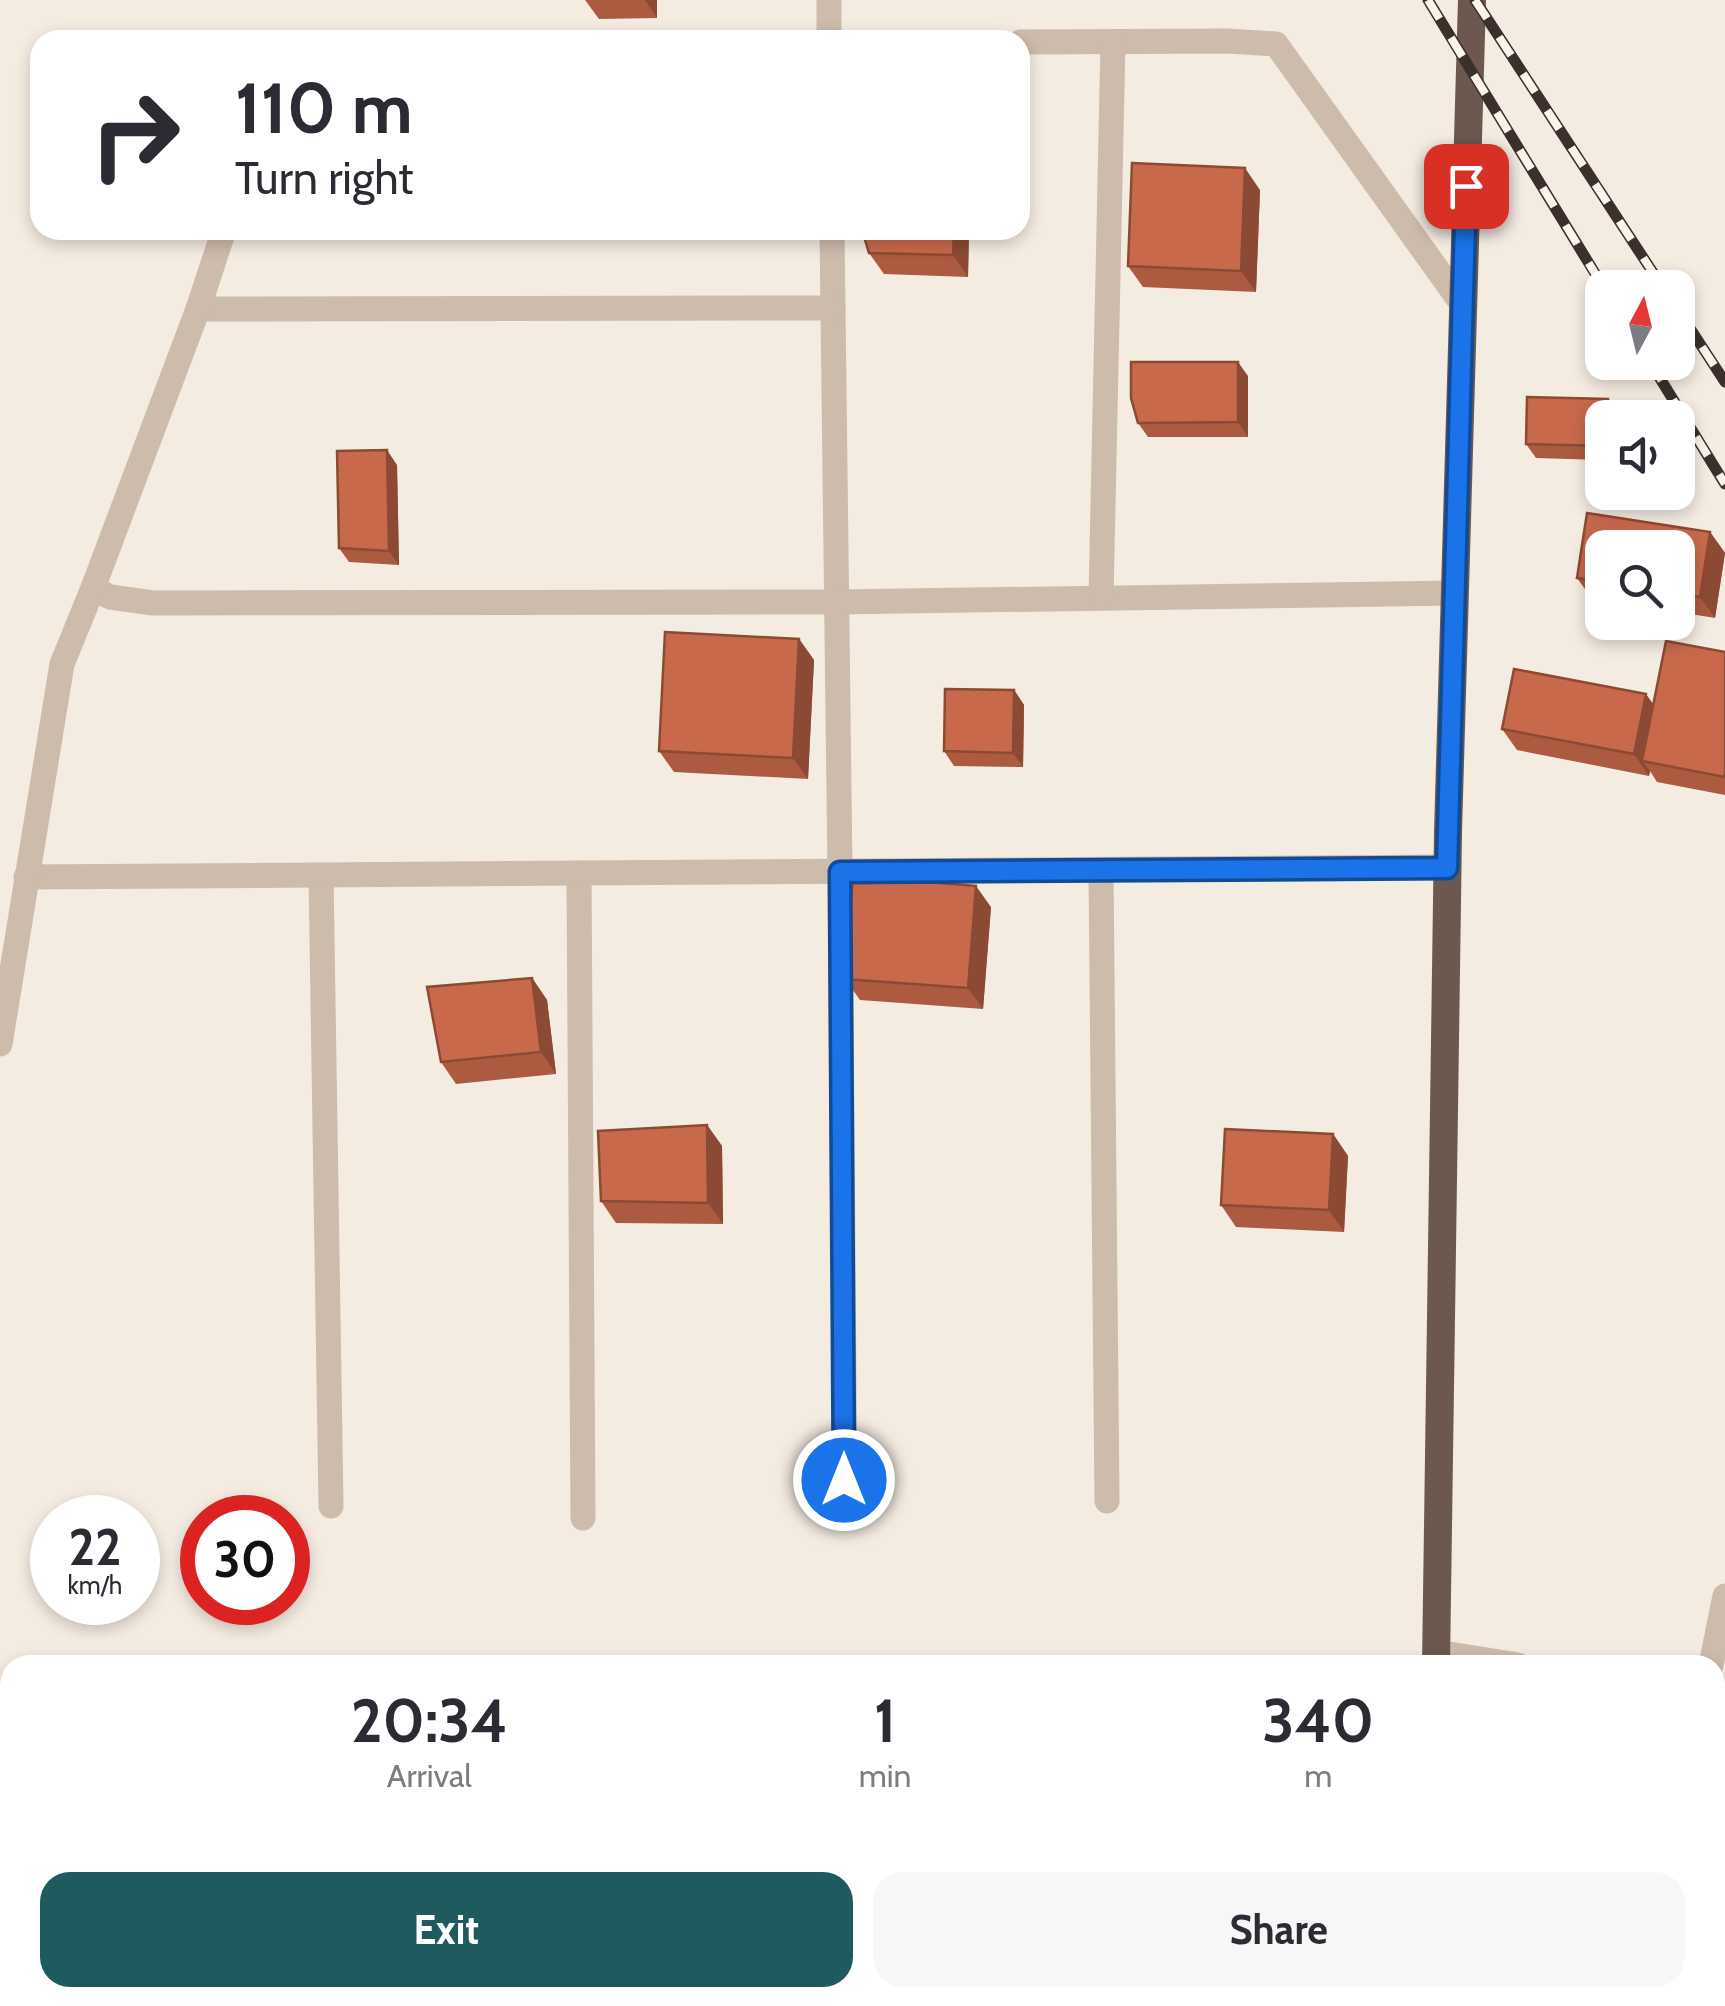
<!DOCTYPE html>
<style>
:root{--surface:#fff;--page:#f7f7f7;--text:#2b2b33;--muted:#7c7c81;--accent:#1f5a5e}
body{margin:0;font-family:Cabin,sans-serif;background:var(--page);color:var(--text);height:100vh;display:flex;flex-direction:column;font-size:38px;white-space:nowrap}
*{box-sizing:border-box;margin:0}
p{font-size:32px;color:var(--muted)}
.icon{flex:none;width:55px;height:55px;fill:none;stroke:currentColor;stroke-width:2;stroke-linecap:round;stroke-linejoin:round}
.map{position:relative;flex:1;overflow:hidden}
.panel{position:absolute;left:0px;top:1655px;width:1725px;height:352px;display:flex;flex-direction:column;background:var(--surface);border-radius:30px 30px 0 0;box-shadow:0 5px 15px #0003}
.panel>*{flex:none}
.guide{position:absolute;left:30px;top:30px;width:1000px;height:210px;border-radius:30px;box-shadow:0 5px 15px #0003;background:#fff;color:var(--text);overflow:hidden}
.needle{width:65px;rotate:7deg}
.tools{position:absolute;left:1585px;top:270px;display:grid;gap:20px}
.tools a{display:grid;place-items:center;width:110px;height:110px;border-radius:20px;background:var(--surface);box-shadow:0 5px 15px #0003;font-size:50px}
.speed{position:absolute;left:30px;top:1495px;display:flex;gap:20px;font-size:50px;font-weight:700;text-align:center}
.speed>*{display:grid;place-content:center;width:130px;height:130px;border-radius:50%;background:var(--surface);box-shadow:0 5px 15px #0003;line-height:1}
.speed small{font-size:25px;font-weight:400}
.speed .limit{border:15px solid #d22;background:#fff;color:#111}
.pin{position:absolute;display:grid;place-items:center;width:85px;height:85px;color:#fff;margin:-42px;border-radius:20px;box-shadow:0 5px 15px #0006}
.me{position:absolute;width:110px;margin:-55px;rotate:0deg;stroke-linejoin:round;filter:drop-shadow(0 0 8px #0008)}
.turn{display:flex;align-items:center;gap:35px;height:210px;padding:0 40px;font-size:45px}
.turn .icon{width:130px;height:130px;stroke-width:2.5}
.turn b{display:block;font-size:70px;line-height:85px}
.eta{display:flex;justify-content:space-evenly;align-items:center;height:170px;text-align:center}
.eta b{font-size:60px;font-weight:700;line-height:70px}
.button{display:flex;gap:20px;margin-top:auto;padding:20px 40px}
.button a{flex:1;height:115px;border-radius:30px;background:var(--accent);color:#fff;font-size:40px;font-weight:700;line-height:115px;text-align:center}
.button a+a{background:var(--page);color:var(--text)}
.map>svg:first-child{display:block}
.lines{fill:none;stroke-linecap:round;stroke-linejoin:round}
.minor{stroke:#cdbbac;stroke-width:25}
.trunk{stroke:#6c584f;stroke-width:28}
.rail-casing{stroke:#3b302b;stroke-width:11}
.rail{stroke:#fbf5ee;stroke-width:8;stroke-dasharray:22;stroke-linecap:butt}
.wall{fill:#ac5a40}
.shaded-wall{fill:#8c4a34}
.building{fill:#c8694b;stroke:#8c4a34;stroke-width:2.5}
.route-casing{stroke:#114b97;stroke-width:25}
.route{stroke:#1a73e8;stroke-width:18}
</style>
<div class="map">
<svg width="1725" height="2006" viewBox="0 0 1725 2006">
<rect width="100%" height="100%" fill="#f4ebe1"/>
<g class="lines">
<g class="minor">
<path d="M 829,0 L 829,40"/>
<path d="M 1020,42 L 1227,41 L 1276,44 L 1462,304"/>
<path d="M 832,230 L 840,872 L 845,1518"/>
<path d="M 198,309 L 833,308"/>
<path d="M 93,588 L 110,597 L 153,603 L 837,602 L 1455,593"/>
<path d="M 1101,598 L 1113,42"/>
<path d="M 1101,870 L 1107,1501"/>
<path d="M 579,873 L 583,1518"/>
<path d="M 321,875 L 331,1506"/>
<path d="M 26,877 L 1447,867"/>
<path d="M 0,1044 L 62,664 L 93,588 L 198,309 L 224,230"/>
<path d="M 1437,1652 L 1518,1665"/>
<path d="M 1711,1665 L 1725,1596"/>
<path d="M 1715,1697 L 1725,1701"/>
<path d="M 1635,2006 L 1637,1998"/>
</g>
<g class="trunk">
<path d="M 1436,1665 L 1448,832 L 1472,0"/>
<path d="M 1425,2006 L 1425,1998"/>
</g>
<defs>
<g id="rail">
<path d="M 1428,0 L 1604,288"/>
<path d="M 1475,0 L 1663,288"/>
<path d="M 1678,310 L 1725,382"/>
<path d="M 1650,362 L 1725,484"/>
</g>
</defs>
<use href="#rail" class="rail-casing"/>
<use href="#rail" class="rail"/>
</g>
<g class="wall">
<path d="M 585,0 L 657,0 L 657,18 L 599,19 Z"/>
<path d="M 1260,190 L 1256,292 L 1143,287 L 1128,266 Z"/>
<path d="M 862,230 L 969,230 L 968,277 L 884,274 L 869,253 Z"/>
<path d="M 1248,376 L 1248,437 L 1148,437 L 1138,423 Z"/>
<path d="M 1608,399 L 1618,414 L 1618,418 L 1602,418 L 1602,460 L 1536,458 L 1526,444 Z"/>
<path d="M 397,465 L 399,565 L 349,562 L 339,548 Z"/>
<path d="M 1587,513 L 1710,532 L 1725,553 L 1715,618 L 1678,612 L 1678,548 L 1602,548 L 1602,601 L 1592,599 L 1577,578 Z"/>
<path d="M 799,639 L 814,660 L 808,779 L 674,772 L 659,751 Z"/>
<path d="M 1725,652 L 1725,795 L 1657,782 L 1650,771 L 1649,776 L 1517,750 L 1502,729 L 1653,705 Z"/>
<path d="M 1014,690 L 1024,705 L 1023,767 L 954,766 L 944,751 Z"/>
<path d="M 991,907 L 983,1009 L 860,1000 L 845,979 Z"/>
<path d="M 532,978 L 547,1000 L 556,1074 L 456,1084 L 441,1062 Z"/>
<path d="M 707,1125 L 722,1146 L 723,1224 L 616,1223 L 601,1201 Z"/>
<path d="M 1333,1134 L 1348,1156 L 1344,1232 L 1236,1227 L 1221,1205 Z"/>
<path d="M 1035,1998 L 1137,1998 L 1136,2006 L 1036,2000 Z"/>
</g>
<g class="shaded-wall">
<path d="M 645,0 L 657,0 L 657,18 Z"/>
<path d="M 1245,168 L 1260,190 L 1256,292 L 1241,271 Z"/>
<path d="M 954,230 L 969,230 L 968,277 L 953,255 Z"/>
<path d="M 1238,362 L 1248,376 L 1248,437 L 1238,422 Z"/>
<path d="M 1608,399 L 1618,414 L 1618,418 L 1607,418 Z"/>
<path d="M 387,450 L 397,465 L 399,565 L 389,551 Z"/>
<path d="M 1710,532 L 1725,553 L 1715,618 L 1700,597 Z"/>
<path d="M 799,639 L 814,660 L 808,779 L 793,758 Z"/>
<path d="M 1014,690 L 1024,705 L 1023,767 L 1013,753 Z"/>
<path d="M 1646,694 L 1661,715 L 1642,761 L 1650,771 L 1649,776 L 1634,754 Z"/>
<path d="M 976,886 L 991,907 L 983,1009 L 968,988 Z"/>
<path d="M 532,978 L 547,1000 L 556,1074 L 541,1052 Z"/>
<path d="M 707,1125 L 722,1146 L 723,1224 L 708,1203 Z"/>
<path d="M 1333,1134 L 1348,1156 L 1344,1232 L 1329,1210 Z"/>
</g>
<g class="building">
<path d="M 1132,163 L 1245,168 L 1241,271 L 1128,266 Z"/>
<path d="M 862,230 L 954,230 L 953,255 L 869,253 Z"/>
<path d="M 1131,362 L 1238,362 L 1238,422 L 1138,423 L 1131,398 Z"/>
<path d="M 1527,397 L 1608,399 L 1607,418 L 1602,418 L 1602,446 L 1526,444 Z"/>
<path d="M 387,450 L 389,551 L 339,548 L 337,451 Z"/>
<path d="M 1587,513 L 1710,532 L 1700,597 L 1678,593 L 1678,548 L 1602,548 L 1602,582 L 1577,578 Z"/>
<path d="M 665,632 L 799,639 L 793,758 L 659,751 Z"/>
<path d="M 1666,641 L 1725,652 L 1725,777 L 1642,761 Z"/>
<path d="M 1514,669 L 1646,694 L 1634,754 L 1502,729 Z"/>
<path d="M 945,689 L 1014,690 L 1013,753 L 944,751 Z"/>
<path d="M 853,876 L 976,886 L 968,988 L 845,979 Z"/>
<path d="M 532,978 L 541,1052 L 441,1062 L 427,987 Z"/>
<path d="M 707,1125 L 708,1203 L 601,1201 L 598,1131 Z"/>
<path d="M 1225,1129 L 1333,1134 L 1329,1210 L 1221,1205 Z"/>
<path d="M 1104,1658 L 1171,1664 L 1171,1665 L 1103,1665 Z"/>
</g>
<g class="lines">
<defs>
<path id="route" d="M 844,1480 L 840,872 L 1447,868 L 1466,186"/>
</defs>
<use href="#route" class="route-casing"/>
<use href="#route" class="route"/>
</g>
</svg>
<div class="tools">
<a><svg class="needle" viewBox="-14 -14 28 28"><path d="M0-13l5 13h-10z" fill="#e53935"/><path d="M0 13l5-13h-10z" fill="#7c7c81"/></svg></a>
<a><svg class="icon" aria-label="sound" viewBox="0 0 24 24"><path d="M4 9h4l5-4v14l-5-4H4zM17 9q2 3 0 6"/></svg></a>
<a><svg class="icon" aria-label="search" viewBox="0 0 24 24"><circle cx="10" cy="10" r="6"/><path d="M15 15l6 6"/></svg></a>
</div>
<div class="speed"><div>22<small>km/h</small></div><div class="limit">30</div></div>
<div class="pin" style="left:1466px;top:186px;background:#d93025"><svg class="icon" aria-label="arrive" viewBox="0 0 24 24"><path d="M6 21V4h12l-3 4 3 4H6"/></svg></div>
<svg class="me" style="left:844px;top:1480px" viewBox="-20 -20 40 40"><circle r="17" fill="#1a73e8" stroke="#fff" stroke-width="3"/><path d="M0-11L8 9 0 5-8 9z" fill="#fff"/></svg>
<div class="guide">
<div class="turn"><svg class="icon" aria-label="right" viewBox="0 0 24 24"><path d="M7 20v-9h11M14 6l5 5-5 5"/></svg><div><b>110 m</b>Turn right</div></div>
</div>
<section class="panel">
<div class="eta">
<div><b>20:34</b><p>Arrival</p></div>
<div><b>1</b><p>min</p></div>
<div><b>340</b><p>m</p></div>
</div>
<div class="button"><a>Exit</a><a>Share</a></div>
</section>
</div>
